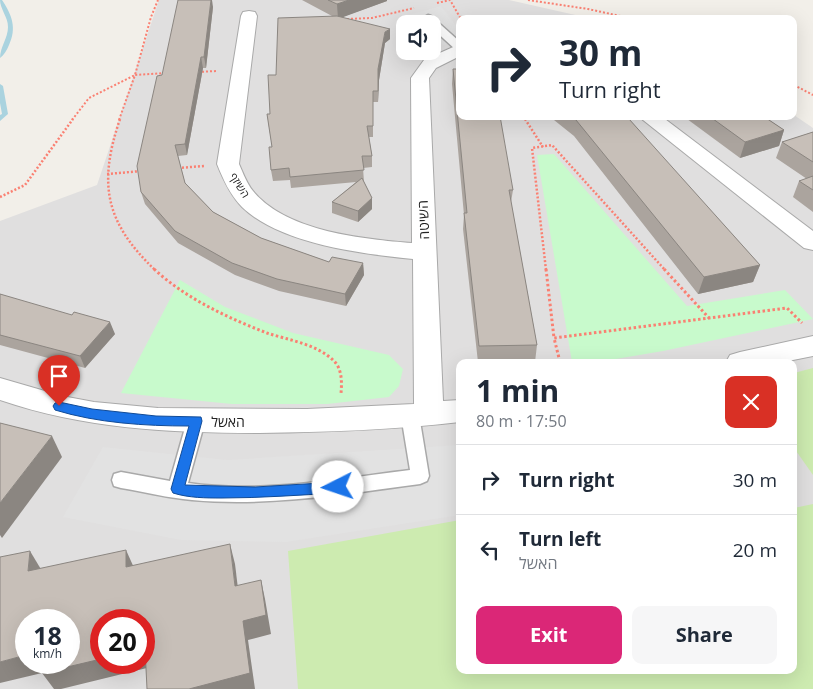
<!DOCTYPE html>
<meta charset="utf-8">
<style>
:root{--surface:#fff;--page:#f6f6f7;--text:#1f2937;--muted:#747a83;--line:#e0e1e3;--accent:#db2777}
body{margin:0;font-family:"Open Sans",Heebo,sans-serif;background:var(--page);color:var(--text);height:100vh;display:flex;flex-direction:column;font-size:19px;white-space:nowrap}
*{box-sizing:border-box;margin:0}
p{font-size:16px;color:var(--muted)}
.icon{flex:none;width:28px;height:28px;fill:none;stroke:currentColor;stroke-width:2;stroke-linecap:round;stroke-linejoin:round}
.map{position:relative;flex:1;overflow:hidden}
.panel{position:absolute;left:456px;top:359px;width:341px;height:315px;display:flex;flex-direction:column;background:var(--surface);border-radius:10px;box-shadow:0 5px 20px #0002}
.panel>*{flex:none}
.guide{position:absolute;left:456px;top:15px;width:341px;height:105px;border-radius:10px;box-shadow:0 5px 20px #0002;background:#fff;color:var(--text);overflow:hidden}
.tools{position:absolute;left:396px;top:15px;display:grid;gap:10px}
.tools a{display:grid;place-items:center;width:45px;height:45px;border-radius:10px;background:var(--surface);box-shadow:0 5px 20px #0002;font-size:25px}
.speed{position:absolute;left:15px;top:609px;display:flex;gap:10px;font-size:25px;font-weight:700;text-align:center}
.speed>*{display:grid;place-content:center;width:65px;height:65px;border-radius:50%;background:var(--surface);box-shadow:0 5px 20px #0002;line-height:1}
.speed small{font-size:12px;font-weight:400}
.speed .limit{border:8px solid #d22;background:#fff;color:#111}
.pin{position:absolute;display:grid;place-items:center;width:42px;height:42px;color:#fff;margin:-51px -21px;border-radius:50% 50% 50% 0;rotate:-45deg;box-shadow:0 0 5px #0007}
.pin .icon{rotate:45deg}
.me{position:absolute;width:55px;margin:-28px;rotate:266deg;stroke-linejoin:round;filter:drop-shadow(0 0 4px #0008)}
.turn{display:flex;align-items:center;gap:18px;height:105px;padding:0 20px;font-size:22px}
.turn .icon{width:65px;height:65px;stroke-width:2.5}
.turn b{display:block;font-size:35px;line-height:42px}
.round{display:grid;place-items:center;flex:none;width:52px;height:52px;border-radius:10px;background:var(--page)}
.summary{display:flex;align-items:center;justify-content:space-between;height:85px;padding:0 20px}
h1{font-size:30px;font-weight:700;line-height:38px}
.button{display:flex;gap:10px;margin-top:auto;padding:10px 20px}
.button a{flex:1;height:58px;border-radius:10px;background:var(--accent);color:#fff;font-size:20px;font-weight:700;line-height:58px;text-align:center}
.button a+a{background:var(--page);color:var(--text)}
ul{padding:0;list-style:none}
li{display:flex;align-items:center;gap:15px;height:70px;padding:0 20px;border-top:1px solid var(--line)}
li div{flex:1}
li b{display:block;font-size:19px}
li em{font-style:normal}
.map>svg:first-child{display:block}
.residential{fill:#e0dfdf;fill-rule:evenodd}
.grass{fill:#cdebb0}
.park{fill:#c8facc}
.parking{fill:#e2e2e2}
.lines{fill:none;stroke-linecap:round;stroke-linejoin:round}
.stream{fill:#aad3df;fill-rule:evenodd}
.service-casing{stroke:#a9a9a9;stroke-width:3}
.minor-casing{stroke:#a9a9a9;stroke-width:2}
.path-far2{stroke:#fa8072;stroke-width:2;stroke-dasharray:2 2;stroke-linecap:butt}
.path-far1{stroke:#fa8072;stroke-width:2.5;stroke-dasharray:2 2;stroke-linecap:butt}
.path{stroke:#fa8072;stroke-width:3;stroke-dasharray:2.5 2.5;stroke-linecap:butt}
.service{fill:#fff;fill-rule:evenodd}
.minor{fill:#fff;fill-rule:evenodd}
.wall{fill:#aba49e}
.shaded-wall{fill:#8b8681}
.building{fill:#c7bfb8;stroke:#8b8681}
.route{fill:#1a73e8;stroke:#114b97}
.labels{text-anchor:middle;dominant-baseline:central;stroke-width:4;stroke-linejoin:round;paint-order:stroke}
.far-street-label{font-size:11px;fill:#222;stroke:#fff}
.street-label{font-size:14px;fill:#222;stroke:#fff}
</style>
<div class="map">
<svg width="813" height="689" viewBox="0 0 813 689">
<rect width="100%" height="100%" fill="#f2efe9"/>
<path class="residential" d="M 159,0 L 509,0 L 593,19 L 460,19 L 460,116 L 794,115 L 813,128 L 813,689 L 0,689 L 0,221 L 97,185 ZM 405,24 L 432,24 L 432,51 L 405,51 ZM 460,362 L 794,362 L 794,670 L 460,670 ZM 26,620 L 69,620 L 69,662 L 26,662 ZM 101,620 L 144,620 L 144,662 L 101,662 Z"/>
<g class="grass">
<path d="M 813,368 L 813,475 L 794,448 L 794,373 Z"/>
<path d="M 813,504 L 813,689 L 298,689 L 288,551 L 460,520 L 460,670 L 794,670 L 794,508 Z"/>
</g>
<g class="park">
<path d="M 554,154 L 687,306 L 785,290 L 813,319 L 663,351 L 598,362 L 572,362 L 537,155 Z"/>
<path d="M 180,280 L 225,307 L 293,333 L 389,355 L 403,369 L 399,386 L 389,397 L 327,404 L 232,404 L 121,393 Z"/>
</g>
<g class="parking">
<path d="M 441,6 L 460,31 L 460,41 L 443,45 L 433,36 L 432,24 L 407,24 L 398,18 Z"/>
<path d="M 460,445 L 460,515 L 286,542 L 181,540 L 63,517 L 103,447 L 227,460 Z"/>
</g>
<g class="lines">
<g class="stream">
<path d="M 0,0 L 2,0 C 12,15 17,28 9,45 C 7,50 4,55 0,58 C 0,47 8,38 8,27 C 8,17 0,9 0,0 Z"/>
<path d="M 0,84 L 3,86 L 8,114 L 0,121 L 0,115 L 2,114 L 0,103 Z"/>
</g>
<defs>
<g id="service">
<path d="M 428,15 L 431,16 L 460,42 L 460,51 L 456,50 L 432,28 L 432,24 L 428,24 L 423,18 Z"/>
<path d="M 410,408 L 416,410 L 419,415 L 429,476 L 427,481 L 420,484 C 345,494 268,507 192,500 C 168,498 145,492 121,488 L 114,486 L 112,480 L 114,474 L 121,472 L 170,481 L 187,421 L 190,416 L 196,414 L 202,416 L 205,421 L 188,483 C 261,494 337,479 410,470 L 401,415 L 404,410 Z"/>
</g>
<g id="minor">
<path d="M 249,11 L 255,12 L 257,16 L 239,164 C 243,173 247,184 253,191 C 287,232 364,239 412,243 L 411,78 L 424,60 L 460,44 L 460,56 L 436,68 L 429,78 L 443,401 L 460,400 L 460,422 C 393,430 326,432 259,433 C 170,433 85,429 0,400 L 0,378 L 62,396 L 94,402 L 158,408 L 307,409 L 414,404 L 413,259 C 362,254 280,244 242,207 C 230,195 223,179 217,164 L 241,16 L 243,12 Z"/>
<path d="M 638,116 L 661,116 L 813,231 L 813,250 L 804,248 Z"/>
<path d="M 813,336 L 813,356 L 783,362 L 726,362 L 730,355 L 740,352 Z"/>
</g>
</defs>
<use href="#service" class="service-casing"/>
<use href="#minor" class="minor-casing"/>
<g class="path-far2">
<path d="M 528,0 L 588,9 L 634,19"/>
<path d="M 437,3 L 450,0 L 461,19"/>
<path d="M 347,19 L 372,18 L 414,8"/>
<path d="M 198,72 L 217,71"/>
<path d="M 794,85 L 813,95"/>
<path d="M 523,116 L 526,120"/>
<path d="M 72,120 L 89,98 L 135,75 L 151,17 L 158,0"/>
<path d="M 119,120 L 135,75 L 165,73"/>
</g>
<g class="path-far1">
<path d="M 120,119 C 98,184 105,222 155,270"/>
<path d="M 525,119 L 543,147"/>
<path d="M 178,168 L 204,166"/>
<path d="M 107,174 L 142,171"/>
<path d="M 0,197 L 25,185 L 73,119"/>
<path d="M 546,270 L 532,148 L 552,145 L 665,270"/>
</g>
<g class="path">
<path d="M 154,269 C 185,298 228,318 267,333 C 288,340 317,344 334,361 C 342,369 342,382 341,393"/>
<path d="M 546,269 L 554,338"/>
<path d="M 664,269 L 709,318"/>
<path d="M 560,362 L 554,338 L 787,308 L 802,323"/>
</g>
<use href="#service" class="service"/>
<use href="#minor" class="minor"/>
</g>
<g class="wall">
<path d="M 302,0 L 387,0 L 387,1 L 342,17 L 390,39 L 385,43 L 379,80 L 378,102 L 373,102 L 373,137 L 369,137 L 372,156 L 372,167 L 363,168 L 364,182 L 372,198 L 372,209 L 358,222 L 332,213 L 332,202 L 356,182 L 291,188 L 290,180 L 273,181 L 271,170 L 272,147 L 267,114 L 270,114 L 332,16 Z"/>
<path d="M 213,7 L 206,68 L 203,68 L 187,155 L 178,156 L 185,183 L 213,212 L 261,238 L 329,262 L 363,263 L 364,275 L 346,306 L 279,291 L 235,275 L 178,243 L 145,204 L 141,192 L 162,75 Z"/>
<path d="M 453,69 L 513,190 L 511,202 L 537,345 L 535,362 L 478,362 L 463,229 L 464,215 L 452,84 Z"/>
<path d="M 549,116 L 625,116 L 760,265 L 753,282 L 698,294 L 574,136 Z"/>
<path d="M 683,116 L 763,116 L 784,130 L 779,146 L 740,158 Z"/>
<path d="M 813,132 L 813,212 L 793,197 L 799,181 L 807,179 L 776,158 L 782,142 Z"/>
<path d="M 0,294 L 115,334 L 85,368 L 0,345 Z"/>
</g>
<g class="shaded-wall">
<path d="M 211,0 L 212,0 L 213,7 L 206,68 L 204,57 Z"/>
<path d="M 349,0 L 387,0 L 387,1 L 338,19 L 337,4 Z"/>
<path d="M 390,29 L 390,39 L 385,43 L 379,80 L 378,102 L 378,69 L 385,32 Z"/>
<path d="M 201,57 L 203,68 L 187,155 L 185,144 Z"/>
<path d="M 784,130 L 779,146 L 740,158 L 745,142 Z"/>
<path d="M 372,198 L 372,209 L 358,222 L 358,211 Z"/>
<path d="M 363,263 L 364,275 L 346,306 L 345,294 Z"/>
<path d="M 760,265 L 753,282 L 698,294 L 704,277 Z"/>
<path d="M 110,322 L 115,334 L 85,368 L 80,356 Z"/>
<path d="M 52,436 L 62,457 L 2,538 L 0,535 L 0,503 Z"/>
<path d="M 230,544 L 235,564 L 240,605 L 235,586 Z"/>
<path d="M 126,550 L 135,570 L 126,567 Z"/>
<path d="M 30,551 L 42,571 L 28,571 Z"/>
<path d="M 261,580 L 265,599 L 271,634 L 248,640 L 255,689 L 189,689 L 243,621 Z"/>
<path d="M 144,648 L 145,648 L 155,666 L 61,689 L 54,689 L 42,673 L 0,683 L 0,662 L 26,655 L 26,662 L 51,662 L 101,659 L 101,662 L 144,662 Z"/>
</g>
<g class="building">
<path d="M 178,0 L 211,0 L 204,57 L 201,57 L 185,144 L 175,145 L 185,183 L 213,212 L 261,238 L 329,262 L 332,257 L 363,263 L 345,294 L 277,279 L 232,263 L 175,231 L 141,192 L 137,166 L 157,76 L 162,75 Z"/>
<path d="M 328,0 L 349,0 L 337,4 Z"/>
<path d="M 337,16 L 390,29 L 385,32 L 378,69 L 378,91 L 373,91 L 373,126 L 367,126 L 372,156 L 362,156 L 364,170 L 290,177 L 289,168 L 271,170 L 269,147 L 272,147 L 267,114 L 270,114 L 268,75 L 276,75 L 278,18 Z"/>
<path d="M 453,69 L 460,69 L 460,116 L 500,116 L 513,190 L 509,190 L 537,345 L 479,346 L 464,213 L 467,213 Z"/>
<path d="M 571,116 L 625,116 L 629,119 L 760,265 L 704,277 L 576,120 Z"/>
<path d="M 709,116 L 763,116 L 784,130 L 745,142 Z"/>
<path d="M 813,132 L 813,162 L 782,142 Z"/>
<path d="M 813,176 L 813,190 L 799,181 Z"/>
<path d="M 362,178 L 372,198 L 358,211 L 332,202 Z"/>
<path d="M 0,294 L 72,315 L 74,312 L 110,322 L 80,356 L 0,335 Z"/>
<path d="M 0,423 L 52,436 L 0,503 Z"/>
<path d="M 230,544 L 235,586 L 261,580 L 266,615 L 243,621 L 250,673 L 189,689 L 147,689 L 145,648 L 144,648 L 144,620 L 101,620 L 101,659 L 42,673 L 43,662 L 69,662 L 69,620 L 26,620 L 26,655 L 0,662 L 0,557 L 30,551 L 28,571 L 126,550 L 126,567 Z"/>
</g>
<path class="route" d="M 59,402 L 92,409 L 156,416 L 201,417 L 202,421 L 185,485 L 255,487 L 338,482 L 343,483 L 345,487 L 343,491 L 338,493 C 299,495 261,498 222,498 C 206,498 189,498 173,493 L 171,489 L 189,426 C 145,426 97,423 55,410 L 53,406 L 55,403 Z"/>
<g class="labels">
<g class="far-street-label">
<text transform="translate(240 185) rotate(58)">השיזף</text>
</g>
<g class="street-label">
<text transform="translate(423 220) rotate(-92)">השיטה</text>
<text x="228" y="421">האשל</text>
</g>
</g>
</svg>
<div class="tools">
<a><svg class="icon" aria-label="sound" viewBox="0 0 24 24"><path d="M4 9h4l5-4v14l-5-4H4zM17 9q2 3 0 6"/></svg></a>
</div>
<div class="speed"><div>18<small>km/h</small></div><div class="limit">20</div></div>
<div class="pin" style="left:59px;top:406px;background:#d93025"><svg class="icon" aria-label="arrive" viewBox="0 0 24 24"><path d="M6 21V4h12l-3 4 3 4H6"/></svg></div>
<svg class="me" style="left:338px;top:487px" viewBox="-20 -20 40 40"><circle r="19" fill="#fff"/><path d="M0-13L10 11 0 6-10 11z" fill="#1a73e8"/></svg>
<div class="guide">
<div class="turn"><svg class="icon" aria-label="right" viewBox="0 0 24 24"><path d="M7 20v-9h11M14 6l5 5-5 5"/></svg><div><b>30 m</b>Turn right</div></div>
</div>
<section class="panel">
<div class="summary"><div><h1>1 min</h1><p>80 m · 17:50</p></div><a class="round" style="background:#d93025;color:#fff"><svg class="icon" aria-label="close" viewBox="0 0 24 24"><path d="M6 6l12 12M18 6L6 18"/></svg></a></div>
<ul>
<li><svg class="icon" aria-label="right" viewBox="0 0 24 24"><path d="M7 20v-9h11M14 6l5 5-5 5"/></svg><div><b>Turn right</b></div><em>30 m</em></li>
<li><svg class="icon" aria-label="left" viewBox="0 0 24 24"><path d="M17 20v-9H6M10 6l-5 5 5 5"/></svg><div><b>Turn left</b><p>האשל</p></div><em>20 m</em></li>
</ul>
<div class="button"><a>Exit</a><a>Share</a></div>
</section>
</div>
